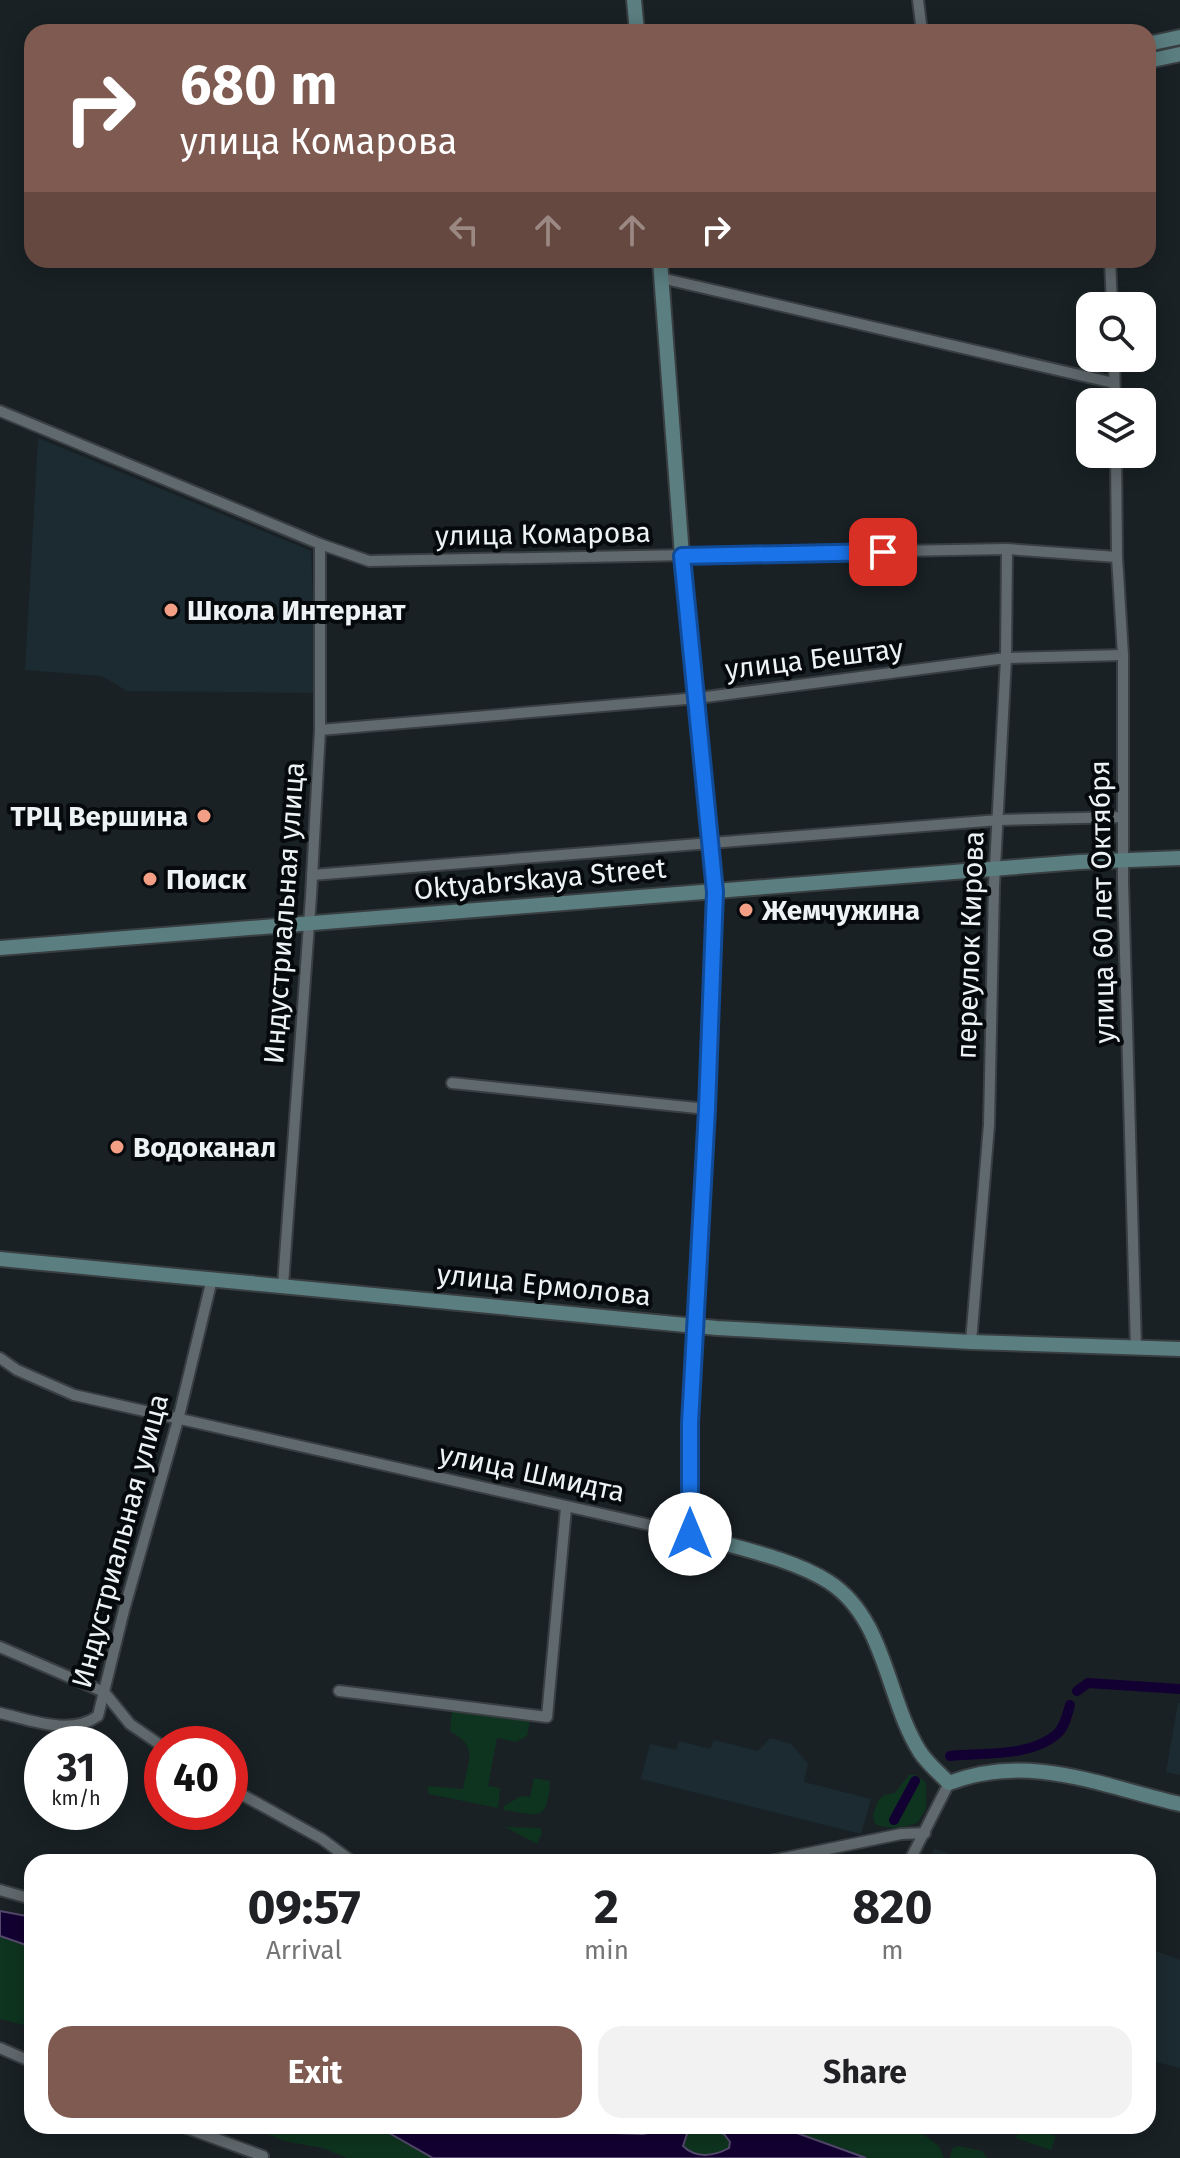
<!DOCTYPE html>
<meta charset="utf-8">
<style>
:root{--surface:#fff;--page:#f2f2f2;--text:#202124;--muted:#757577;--accent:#7f5a50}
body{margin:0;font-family:"Fira Sans",sans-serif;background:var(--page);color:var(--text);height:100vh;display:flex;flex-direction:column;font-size:30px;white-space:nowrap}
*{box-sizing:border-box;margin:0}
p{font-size:26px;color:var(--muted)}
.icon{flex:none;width:44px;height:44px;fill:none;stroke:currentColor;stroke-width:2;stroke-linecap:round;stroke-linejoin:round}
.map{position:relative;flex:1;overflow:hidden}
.details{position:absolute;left:24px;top:1854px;width:1132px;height:280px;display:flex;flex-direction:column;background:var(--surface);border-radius:24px;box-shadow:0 4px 20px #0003}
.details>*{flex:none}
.banner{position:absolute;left:24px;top:24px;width:1132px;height:244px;border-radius:24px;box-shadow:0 4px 20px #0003;background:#7f5a50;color:#fff;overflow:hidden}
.controls{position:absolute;left:1076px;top:292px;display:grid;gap:16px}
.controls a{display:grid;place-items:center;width:80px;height:80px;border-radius:16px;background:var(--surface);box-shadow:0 4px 20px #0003;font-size:40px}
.speed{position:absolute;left:24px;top:1726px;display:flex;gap:16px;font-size:40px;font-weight:700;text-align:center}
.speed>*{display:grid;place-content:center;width:104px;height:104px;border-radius:50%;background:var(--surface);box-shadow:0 4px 20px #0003;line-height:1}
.speed small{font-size:20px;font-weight:400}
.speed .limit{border:12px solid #d22;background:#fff;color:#111}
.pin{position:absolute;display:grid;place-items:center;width:68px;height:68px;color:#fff;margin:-34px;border-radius:16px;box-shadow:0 4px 12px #0006}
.me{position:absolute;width:88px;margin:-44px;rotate:0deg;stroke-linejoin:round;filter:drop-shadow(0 0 6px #0008)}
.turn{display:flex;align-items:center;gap:28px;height:168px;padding:0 24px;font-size:36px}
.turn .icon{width:104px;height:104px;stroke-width:2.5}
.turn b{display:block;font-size:56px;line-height:68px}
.lanes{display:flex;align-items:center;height:76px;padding:0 24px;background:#0003;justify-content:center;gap:40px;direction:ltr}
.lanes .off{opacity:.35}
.eta{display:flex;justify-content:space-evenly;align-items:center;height:136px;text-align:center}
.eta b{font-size:48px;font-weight:700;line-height:56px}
.primary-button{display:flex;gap:16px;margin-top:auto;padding:16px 24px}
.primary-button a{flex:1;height:92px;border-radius:24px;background:var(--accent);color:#fff;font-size:32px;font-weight:700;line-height:92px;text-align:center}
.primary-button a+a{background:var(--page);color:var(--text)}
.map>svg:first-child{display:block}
.built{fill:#1c2b31}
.green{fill:#0e341f}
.water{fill:#130032;stroke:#54496c;stroke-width:2;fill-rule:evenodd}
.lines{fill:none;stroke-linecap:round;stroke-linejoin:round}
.canal{stroke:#130032;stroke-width:10}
.street-casing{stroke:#383e41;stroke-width:14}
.secondary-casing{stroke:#383e41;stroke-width:18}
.street{stroke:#60696d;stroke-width:10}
.secondary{stroke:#5b7e80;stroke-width:14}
.route-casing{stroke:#114b97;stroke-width:20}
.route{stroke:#1a73e8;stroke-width:14}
.poi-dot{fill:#f39f86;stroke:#070a0c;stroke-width:3}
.labels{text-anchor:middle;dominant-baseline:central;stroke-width:8;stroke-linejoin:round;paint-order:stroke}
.street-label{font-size:28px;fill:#edf3f5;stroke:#070a0c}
.poi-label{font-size:28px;font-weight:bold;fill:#edf3f5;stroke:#070a0c;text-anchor:start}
</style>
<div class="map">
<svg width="1180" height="2158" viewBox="0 0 1180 2158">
<rect width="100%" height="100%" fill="#192125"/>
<g class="built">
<path d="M 38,438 L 311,551 L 317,693 L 127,691 L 102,676 L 25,670 Z"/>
<path d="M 1178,1703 L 1180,1703 L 1180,1775 L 1166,1772 Z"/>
<path d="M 770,1738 L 791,1744 L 808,1764 L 804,1782 L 871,1799 L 861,1834 L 641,1779 L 650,1744 L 676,1750 L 679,1741 L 710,1749 L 714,1740 L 758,1751 Z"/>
<path d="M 934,1848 L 944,1852 L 964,1862 L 929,1862 Z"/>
<path d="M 1148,1948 L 1180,1960 L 1180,2068 L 1148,2060 Z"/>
</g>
<g class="green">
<path d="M 452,1711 L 530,1721 L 527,1736 L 516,1742 L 497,1738 L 488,1786 L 500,1788 L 498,1808 L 429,1794 L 427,1786 L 463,1789 C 468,1759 479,1748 450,1731 Z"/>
<path d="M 909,1775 L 915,1775 L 926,1782 L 926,1809 L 917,1823 C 902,1828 890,1830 875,1824 L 873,1815 L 878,1801 L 884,1795 L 895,1793 Z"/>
<path d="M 534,1778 L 550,1781 C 547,1823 540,1815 504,1810 L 504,1806 L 521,1796 L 530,1797 Z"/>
<path d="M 505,1827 L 540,1828 L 542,1833 L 537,1844 Z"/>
<path d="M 0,1936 L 32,1947 L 32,2027 L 0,2019 Z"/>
<path d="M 249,2126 L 377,2126 L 433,2158 L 347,2158 L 323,2148 L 284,2141 Z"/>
<path d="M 697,2126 L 725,2134 L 730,2142 L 729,2149 C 713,2157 695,2158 683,2146 L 686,2134 Z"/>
<path d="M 768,2126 L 858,2126 L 923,2134 L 939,2146 L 944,2158 L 866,2158 L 783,2128 Z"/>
<path d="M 1020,2126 L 1028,2126 L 1056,2136 L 1051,2150 L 1016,2138 Z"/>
<path d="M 958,2146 L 982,2151 L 987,2158 L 950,2158 L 952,2149 Z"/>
</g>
<g class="water">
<path d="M 0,1911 L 32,1917 L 32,1947 L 0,1936 Z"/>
<path d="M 377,2126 L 554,2126 L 587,2132 L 643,2134 L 683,2126 L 768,2126 L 783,2128 L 866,2158 L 433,2158 ZM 697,2126 L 724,2134 L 730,2142 L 729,2148 C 713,2157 695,2158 683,2146 L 687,2134 Z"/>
</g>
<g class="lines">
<g class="canal">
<path d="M 1077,1691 L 1088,1683 L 1180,1689"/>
<path d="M 950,1756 C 983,1752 1029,1758 1057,1734 C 1065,1727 1067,1715 1070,1705"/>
<path d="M 894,1820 L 915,1781"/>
</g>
<defs>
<g id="street">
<path d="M 918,0 L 922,32"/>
<path d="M 1110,260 L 1112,306"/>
<path d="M 661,278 L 1114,383"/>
<path d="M 1114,358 L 1115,402"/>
<path d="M 0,411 L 320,544 L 369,561 L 1007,549 L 1117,557"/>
<path d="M 1116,454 L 1117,557 L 1123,655 L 1123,882 L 1136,1349"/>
<path d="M 320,730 L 698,698 L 1006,658 L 1123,655"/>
<path d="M 312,875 L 999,820 L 1123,817"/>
<path d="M 452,1083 L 707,1109"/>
<path d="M 283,1285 L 311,896 L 320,730 L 320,544"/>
<path d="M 971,1342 L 989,1125 L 994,886 L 1006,658 L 1007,549"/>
<path d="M 0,1358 L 17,1370 L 74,1395 L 690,1534"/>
<path d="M 0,1647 L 104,1692 L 130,1724 L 162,1746"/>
<path d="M 339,1691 L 547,1717 L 566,1508"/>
<path d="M 0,1713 C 31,1720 70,1736 98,1716 L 124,1610 L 178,1420 L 212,1279"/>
<path d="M 230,1788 L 322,1839 L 353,1862"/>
<path d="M 765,1862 L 901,1834 L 925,1833"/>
<path d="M 909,1862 L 949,1783"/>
<path d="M 0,1890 L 32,1899"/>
<path d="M 0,2048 L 32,2062"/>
<path d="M 181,2126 L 263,2156"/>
</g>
<g id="secondary">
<path d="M 634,0 L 637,32"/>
<path d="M 1148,44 L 1180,37"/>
<path d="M 1148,61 L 1180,54"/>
<path d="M 660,260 L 682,556 L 715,892 L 707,1109 L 690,1423 L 690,1534 C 733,1547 792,1558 829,1582 C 886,1619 886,1698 920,1752 C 928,1764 939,1773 949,1783 C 1030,1752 1101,1786 1180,1804"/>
<path d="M 0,948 L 1079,862 L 1180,858"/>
<path d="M 0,1259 L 717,1328 L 971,1342 L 1180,1349"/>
</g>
</defs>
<use href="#street" class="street-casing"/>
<use href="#secondary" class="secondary-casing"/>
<use href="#street" class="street"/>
<use href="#secondary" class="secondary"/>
</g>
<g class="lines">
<defs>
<path id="route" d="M 690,1534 L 690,1423 L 707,1109 L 715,892 L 682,556 L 883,552"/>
</defs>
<use href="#route" class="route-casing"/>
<use href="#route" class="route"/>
</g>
<g class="poi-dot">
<circle cx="171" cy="610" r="8"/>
<circle cx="204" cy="816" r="8"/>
<circle cx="150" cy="879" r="8"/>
<circle cx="746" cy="910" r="8"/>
<circle cx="117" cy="1147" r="8"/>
</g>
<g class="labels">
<g class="street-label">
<text transform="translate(543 534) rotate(-1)">улица Комарова</text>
<text transform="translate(814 659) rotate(-7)">улица Бештау</text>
<text transform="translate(540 879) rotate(-5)">Oktyabrskaya Street</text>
<text transform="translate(1102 902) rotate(-91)">улица 60 лет Октября</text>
<text transform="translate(284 913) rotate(-86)">Индустриальная улица</text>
<text transform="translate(970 945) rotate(-88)">переулок Кирова</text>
<text transform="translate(544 1285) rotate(6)">улица Ермолова</text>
<text transform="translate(532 1473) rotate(12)">улица Шмидта</text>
<text transform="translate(120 1541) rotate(-75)">Индустриальная улица</text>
</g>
<g class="poi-label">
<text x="187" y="610">Школа Интернат</text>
<text x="188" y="816" text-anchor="end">ТРЦ Вершина</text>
<text x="166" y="879">Поиск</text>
<text x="762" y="910">Жемчужина</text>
<text x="133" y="1147">Водоканал</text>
</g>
</g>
</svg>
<div class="controls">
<a><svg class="icon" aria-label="search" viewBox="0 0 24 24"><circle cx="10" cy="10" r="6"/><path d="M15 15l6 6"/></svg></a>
<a><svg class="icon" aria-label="layers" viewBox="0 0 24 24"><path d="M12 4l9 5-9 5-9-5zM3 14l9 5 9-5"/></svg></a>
</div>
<div class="speed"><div>31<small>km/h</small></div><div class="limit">40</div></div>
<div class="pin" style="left:883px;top:552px;background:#d93025"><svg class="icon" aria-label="arrive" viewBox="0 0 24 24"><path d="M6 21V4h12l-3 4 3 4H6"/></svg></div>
<svg class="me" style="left:690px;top:1534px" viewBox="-20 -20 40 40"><circle r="19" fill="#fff"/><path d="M0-13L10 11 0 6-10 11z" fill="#1a73e8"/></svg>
<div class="banner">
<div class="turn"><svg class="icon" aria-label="right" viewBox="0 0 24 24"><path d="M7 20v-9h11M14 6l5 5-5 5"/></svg><div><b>680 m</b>улица Комарова</div></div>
<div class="lanes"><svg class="icon off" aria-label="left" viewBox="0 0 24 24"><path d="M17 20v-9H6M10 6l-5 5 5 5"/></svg><svg class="icon off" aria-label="ahead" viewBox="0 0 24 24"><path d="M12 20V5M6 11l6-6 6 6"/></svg><svg class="icon off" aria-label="ahead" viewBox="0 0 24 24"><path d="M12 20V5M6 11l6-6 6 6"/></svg><svg class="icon" aria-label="right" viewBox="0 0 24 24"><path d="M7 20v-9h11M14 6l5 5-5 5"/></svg></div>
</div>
<section class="details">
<div class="eta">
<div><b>09:57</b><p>Arrival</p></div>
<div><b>2</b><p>min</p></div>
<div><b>820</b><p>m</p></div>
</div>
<div class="primary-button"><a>Exit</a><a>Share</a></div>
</section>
</div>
